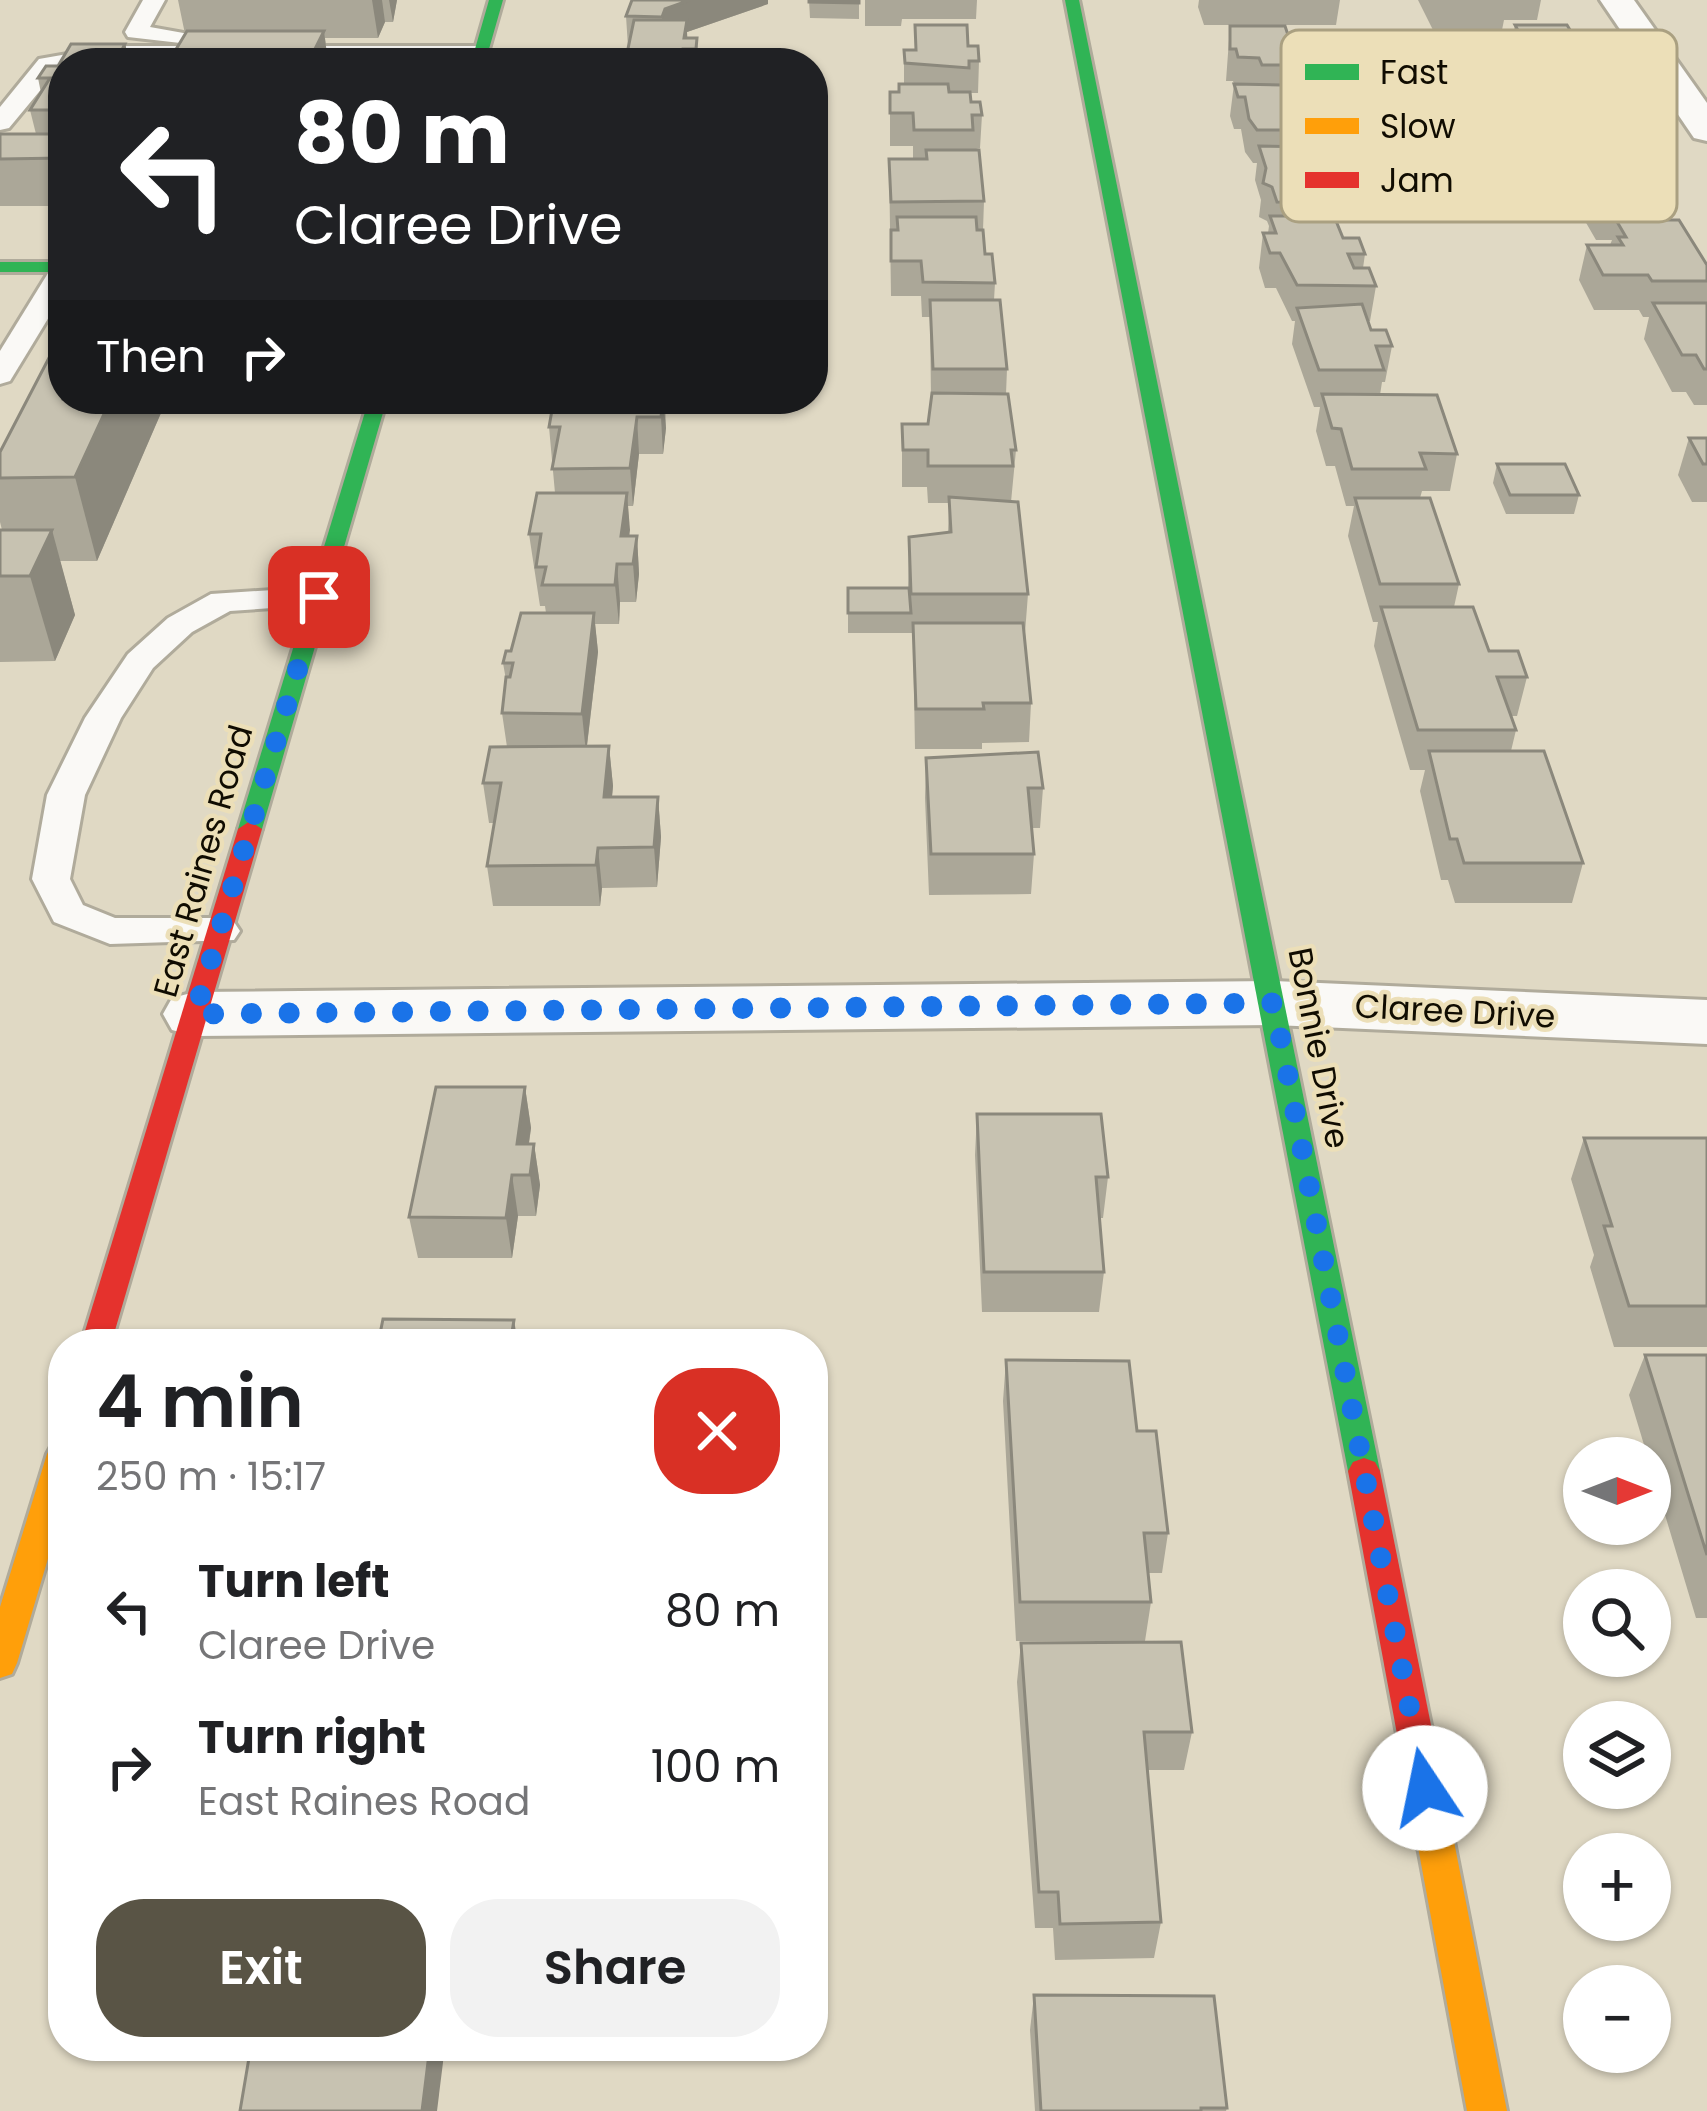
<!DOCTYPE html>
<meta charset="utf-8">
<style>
:root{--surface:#fff;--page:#f2f2f2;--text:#202124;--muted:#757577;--accent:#595445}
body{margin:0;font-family:Poppins,sans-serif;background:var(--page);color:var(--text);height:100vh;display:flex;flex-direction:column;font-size:45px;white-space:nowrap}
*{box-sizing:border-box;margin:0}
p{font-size:39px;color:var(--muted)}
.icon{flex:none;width:66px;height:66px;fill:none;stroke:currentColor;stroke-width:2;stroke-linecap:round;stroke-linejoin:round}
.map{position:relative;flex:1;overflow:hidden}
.sheet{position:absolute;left:48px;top:1329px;width:780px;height:732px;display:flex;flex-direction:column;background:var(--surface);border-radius:48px;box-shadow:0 3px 9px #0004}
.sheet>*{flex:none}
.hud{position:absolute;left:48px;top:48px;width:780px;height:366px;border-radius:48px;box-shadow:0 3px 9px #0004;background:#202124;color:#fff;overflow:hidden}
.needle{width:78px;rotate:90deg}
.buttons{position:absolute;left:1563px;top:1437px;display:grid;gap:24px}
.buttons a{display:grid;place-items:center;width:108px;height:108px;border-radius:50%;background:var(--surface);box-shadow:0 3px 9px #0004;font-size:60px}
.pin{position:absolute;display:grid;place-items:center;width:102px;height:102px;color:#fff;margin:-51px;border-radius:24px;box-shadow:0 6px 18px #0006}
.me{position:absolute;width:132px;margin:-66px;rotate:349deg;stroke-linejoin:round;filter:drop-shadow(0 0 9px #0008)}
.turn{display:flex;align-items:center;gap:42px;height:252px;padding:0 48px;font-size:54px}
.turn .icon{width:156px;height:156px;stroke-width:2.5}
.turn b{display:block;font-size:84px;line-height:102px}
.then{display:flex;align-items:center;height:114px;padding:0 48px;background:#0003;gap:24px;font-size:45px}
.round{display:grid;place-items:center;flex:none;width:126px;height:126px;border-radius:48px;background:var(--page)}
.overview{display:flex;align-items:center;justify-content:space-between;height:204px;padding:0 48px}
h1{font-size:72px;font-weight:600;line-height:90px}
.action{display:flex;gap:24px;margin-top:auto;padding:24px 48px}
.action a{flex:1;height:138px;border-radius:48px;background:var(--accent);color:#fff;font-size:48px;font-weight:600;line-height:138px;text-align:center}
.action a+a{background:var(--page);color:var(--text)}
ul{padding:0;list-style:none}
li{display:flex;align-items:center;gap:36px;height:156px;padding:0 48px}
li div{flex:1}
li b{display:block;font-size:45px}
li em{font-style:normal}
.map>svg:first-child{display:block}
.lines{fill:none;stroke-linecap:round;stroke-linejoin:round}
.lane-casing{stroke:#b0ab9b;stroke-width:6}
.street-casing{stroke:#b0ab9b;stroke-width:6}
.fast-casing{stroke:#b0ab9b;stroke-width:6}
.slow-casing{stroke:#b0ab9b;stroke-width:6}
.jam-casing{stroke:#b0ab9b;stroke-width:6}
.lane{fill:#faf9f6;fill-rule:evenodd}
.street{fill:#faf9f6;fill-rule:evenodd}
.fast{fill:#30b455;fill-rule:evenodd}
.slow{fill:#ff9f0a;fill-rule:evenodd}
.jam{fill:#e5322d;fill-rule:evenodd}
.wall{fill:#aba798}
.shaded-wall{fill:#8b887c}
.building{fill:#c7c2b1;stroke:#8b887c;stroke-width:3}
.route{stroke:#1a73e8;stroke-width:21;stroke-dasharray:0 37.8}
.labels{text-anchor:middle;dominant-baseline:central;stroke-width:9;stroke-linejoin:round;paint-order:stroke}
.street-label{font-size:33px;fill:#100c01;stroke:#ecdfb8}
.key{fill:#ecdfb8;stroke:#aaa081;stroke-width:3}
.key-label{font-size:33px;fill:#100c01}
</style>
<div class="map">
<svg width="1707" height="2111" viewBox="0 0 1707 2111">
<rect width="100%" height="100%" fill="#e0d9c4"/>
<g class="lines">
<defs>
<g id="lane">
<path d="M 143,0 L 165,0 L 150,27 L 189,34 L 189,44 L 128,37 L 125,32 Z"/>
<path d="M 113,46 L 481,46 L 492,53 L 481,60 L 63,63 L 9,128 L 0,130 L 0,107 L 39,59 Z"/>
<path d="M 63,263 L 63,294 L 10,381 L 0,384 L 0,351 L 53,265 Z"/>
<path d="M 319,587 L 336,597 L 331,604 L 230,611 L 192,632 L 153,668 L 121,718 L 85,795 L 70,879 L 83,905 L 115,918 L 220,918 L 234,922 L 240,931 L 234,940 L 110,944 L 54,922 L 32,879 L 47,795 L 85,718 L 128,654 L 168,618 L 211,594 Z"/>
</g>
<g id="street">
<path d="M 1600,0 L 1634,0 L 1707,103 L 1707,141 L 1694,138 Z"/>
<path d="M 1274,981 L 1707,1000 L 1707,1044 L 1274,1025 L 195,1036 L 172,1030 L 163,1014 L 172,998 L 195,992 Z"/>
</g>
<g id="fast">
<path d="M 489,0 L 503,0 L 485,63 L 471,63 Z"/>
<path d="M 1065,0 L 1079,0 L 1380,1471 L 1375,1480 L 1364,1484 L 1353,1480 L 1348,1471 Z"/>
<rect x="0" y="262" width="63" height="10"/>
<path d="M 369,399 L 387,399 L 262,829 L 250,837 L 241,834 L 238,829 Z"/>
</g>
<g id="slow">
<path d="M 63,1441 L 63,1508 L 17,1663 L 12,1674 L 0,1678 L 0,1607 L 47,1454 L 52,1445 Z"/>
<path d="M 1418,1734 L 1431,1739 L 1436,1750 L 1507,2111 L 1467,2111 L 1400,1750 L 1405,1739 Z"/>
</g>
<g id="jam">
<path d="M 250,821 L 262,829 L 111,1344 L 81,1344 L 238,829 Z"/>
<path d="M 1364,1458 L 1375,1462 L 1380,1471 L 1436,1750 L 1431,1761 L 1418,1766 L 1405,1761 L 1400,1750 L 1348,1471 L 1353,1462 Z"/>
</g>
</defs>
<use href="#lane" class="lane-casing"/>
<use href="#street" class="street-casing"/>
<use href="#fast" class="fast-casing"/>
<use href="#slow" class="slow-casing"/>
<use href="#jam" class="jam-casing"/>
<use href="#lane" class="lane"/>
<use href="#street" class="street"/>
<use href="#fast" class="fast"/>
<use href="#slow" class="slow"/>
<use href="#jam" class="jam"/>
</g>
<g class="wall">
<path d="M 178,0 L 397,0 L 393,22 L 385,22 L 378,38 L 325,38 L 328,63 L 178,63 L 175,51 L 185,34 Z"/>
<path d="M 632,0 L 768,0 L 768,4 L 687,32 L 687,38 L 697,38 L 698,63 L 628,47 L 626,16 Z"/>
<path d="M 809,0 L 859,0 L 859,19 L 810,18 Z"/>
<path d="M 865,0 L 977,0 L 976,19 L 902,19 L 901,26 L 865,26 Z"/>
<path d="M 1199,0 L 1340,0 L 1336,25 L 1204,25 L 1198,7 Z"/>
<path d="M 1418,0 L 1541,0 L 1537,20 L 1504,20 L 1502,30 L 1433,30 Z"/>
<path d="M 915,25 L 968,46 L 979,61 L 978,93 L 970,93 L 971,102 L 982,115 L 980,148 L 972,150 L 984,201 L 983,230 L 985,254 L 995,283 L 994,300 L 1007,369 L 1006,394 L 1016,450 L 1011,502 L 1028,594 L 1025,633 L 1031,703 L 1029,742 L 982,743 L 982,749 L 915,749 L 913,633 L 848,633 L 848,588 L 908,588 L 909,537 L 948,533 L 949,503 L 928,503 L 927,487 L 902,487 L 902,424 L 928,424 L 931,399 L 930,317 L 922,317 L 921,296 L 891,296 L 889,159 L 913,159 L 913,146 L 890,146 L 890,92 L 899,92 L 904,84 L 904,50 L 915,50 Z"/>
<path d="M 1515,25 L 1593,68 L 1590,82 L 1632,134 L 1629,148 L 1674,206 L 1670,220 L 1707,265 L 1707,405 L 1694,405 L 1686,392 L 1672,392 L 1644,339 L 1649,317 L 1643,317 L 1639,310 L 1594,310 L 1579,280 L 1587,245 L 1610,245 L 1612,240 L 1596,240 L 1585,221 L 1588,208 L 1575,181 L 1578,167 L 1538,166 L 1528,146 L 1532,125 L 1526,114 L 1530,96 L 1509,57 Z"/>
<path d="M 1230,26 L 1317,57 L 1313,86 L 1337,111 L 1332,158 L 1393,186 L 1387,221 L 1348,221 L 1345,212 L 1336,212 L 1335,218 L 1343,238 L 1365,254 L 1363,268 L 1376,286 L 1370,321 L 1368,321 L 1371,330 L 1392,346 L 1385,382 L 1382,382 L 1380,395 L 1457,454 L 1450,491 L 1422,491 L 1420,498 L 1459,584 L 1454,607 L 1489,651 L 1527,677 L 1517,716 L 1511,716 L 1516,730 L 1511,751 L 1583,863 L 1572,903 L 1455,903 L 1448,880 L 1441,880 L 1420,791 L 1425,770 L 1410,770 L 1374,646 L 1378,622 L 1373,622 L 1348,536 L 1354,506 L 1346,506 L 1335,466 L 1326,466 L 1316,431 L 1320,407 L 1314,407 L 1292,344 L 1295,321 L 1292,321 L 1276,288 L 1265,288 L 1259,268 L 1263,233 L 1268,233 L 1269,226 L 1267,221 L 1259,217 L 1261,200 L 1255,180 L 1257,163 L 1253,163 L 1245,152 L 1241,129 L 1234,129 L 1230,116 L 1234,84 L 1233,81 L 1226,81 Z"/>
<path d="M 71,44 L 125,44 L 130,63 L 63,63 L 63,206 L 0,206 L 0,134 L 36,134 L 30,110 L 41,93 L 38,78 L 46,66 L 58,66 Z"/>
<path d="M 63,399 L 167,399 L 97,561 L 60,561 L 75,615 L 55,661 L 0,662 L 0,530 L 2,530 L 0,522 L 0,452 Z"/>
<path d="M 665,399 L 666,428 L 663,454 L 639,454 L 633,506 L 628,506 L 629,536 L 637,536 L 639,574 L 636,602 L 620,602 L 619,624 L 595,624 L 598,652 L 587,746 L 609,746 L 613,786 L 612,797 L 658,797 L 661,837 L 657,887 L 602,888 L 600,906 L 493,906 L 487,866 L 494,823 L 489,823 L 483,783 L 507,747 L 502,713 L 506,680 L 503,663 L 511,651 L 546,613 L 545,606 L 540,606 L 529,534 L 555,493 L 549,427 Z"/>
<path d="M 1689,438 L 1707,438 L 1707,502 L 1692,502 L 1678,475 Z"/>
<path d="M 1497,464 L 1579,495 L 1574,514 L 1506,514 L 1493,483 Z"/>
<path d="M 926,758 L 1043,788 L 1040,828 L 1032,828 L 1034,854 L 1031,894 L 929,895 L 925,798 Z"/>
<path d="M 525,1087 L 531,1128 L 529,1144 L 534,1144 L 540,1185 L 536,1216 L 518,1216 L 512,1258 L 418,1258 L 409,1217 Z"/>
<path d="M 977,1114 L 1108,1177 L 1103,1218 L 1099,1218 L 1104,1272 L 1099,1312 L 982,1312 L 975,1155 Z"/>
<path d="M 1584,1138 L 1707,1138 L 1707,1347 L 1614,1347 L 1590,1267 L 1594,1255 L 1571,1179 Z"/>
<path d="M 1645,1355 L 1707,1355 L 1707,1618 L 1696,1618 L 1650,1465 L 1650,1458 L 1648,1458 L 1629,1395 Z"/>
<path d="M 1006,1360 L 1137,1431 L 1168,1533 L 1162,1573 L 1148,1573 L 1151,1602 L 1145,1641 L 1016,1641 L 1003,1401 Z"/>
<path d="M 1021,1643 L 1192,1732 L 1184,1770 L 1147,1770 L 1161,1922 L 1154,1958 L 1055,1960 L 1053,1928 L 1035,1928 L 1017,1682 Z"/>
<path d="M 1034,1995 L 1227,2108 L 1226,2111 L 1035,2111 L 1030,2030 Z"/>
</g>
<g class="shaded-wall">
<path d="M 372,0 L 382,0 L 385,22 L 378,38 Z"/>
<path d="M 389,0 L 397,0 L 393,22 Z"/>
<path d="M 690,0 L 768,0 L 768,4 L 687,32 L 688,49 L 663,48 L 662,17 L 665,9 Z"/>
<path d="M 324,31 L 328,63 L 316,63 L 314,51 Z"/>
<path d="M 125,44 L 130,63 L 115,63 Z"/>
<path d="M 111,399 L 167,399 L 97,561 L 75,477 Z"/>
<path d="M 663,399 L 666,428 L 663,454 L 661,417 Z"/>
<path d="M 637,417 L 639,454 L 633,506 L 630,468 Z"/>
<path d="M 627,493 L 630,530 L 626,564 L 621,536 Z"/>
<path d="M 52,530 L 75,615 L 55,661 L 30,576 Z"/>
<path d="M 637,536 L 639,574 L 636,602 L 633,564 Z"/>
<path d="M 617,564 L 620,602 L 619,624 L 615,585 Z"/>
<path d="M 594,613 L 598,652 L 586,753 L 582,714 Z"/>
<path d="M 609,746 L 613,786 L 608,837 L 604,797 Z"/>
<path d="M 658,797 L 661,837 L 657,887 L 654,847 Z"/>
<path d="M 598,848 L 602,888 L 600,906 L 596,865 Z"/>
<path d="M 525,1087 L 531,1128 L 524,1175 L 517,1144 Z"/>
<path d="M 534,1144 L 540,1185 L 536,1216 L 530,1175 Z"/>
<path d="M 512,1175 L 518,1216 L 512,1258 L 506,1218 Z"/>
<path d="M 514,1320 L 518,1344 L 510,1344 Z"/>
<path d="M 430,2046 L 445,2046 L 437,2111 L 422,2111 Z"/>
</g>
<g class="building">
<path d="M 632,0 L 690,0 L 665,9 L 662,17 L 626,16 Z"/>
<path d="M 809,0 L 859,0 L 859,3 L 809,2 Z"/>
<path d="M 634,20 L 687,20 L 684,38 L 697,38 L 696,49 L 683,49 L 682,59 L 697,59 L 696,63 L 625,63 Z"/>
<path d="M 915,25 L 967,25 L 968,46 L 978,46 L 979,61 L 969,61 L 969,68 L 905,63 L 904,50 L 916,50 Z"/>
<path d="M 1515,25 L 1567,25 L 1593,68 L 1539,68 Z"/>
<path d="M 1230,26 L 1285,26 L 1293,50 L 1314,50 L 1317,57 L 1308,57 L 1311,65 L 1262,65 L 1259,58 L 1238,57 L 1236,49 L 1230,49 Z"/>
<path d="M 187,31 L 324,31 L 314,51 L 233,55 L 235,51 L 175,51 Z"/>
<path d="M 71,44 L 125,44 L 115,63 L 63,63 L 63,110 L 30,110 L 50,78 L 38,78 L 46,66 L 58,66 Z"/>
<path d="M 899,84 L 948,84 L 949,92 L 970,92 L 971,102 L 980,102 L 982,115 L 972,115 L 973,130 L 914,130 L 913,113 L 890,113 L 890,92 L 899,92 Z"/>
<path d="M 1234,84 L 1328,86 L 1337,111 L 1329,111 L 1336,130 L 1257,130 L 1249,119 L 1245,97 L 1238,97 Z"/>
<path d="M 0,134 L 63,134 L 63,158 L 0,159 Z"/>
<path d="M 1259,146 L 1318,147 L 1322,157 L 1384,159 L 1393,186 L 1354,186 L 1350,178 L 1329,179 L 1337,203 L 1277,202 L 1272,187 L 1263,183 L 1266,168 Z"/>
<path d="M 926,150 L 979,150 L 984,201 L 891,202 L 889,159 L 927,159 Z"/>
<path d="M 1270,216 L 1334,216 L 1343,238 L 1359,238 L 1365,254 L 1348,254 L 1354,268 L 1369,268 L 1376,286 L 1297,285 L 1280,253 L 1270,253 L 1263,233 L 1276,233 Z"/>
<path d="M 897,217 L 976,217 L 977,230 L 983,230 L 985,254 L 992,254 L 995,283 L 923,282 L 921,261 L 891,261 L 891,230 L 898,230 Z"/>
<path d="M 1616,220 L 1679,220 L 1707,265 L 1707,281 L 1652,281 L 1648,275 L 1603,275 L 1587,245 L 1623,245 L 1618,237 L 1626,237 Z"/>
<path d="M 930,300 L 1000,300 L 1007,369 L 933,369 Z"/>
<path d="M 1653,303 L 1707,303 L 1707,369 L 1704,369 L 1696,355 L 1682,355 Z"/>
<path d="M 1362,304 L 1371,330 L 1386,330 L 1392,346 L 1376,346 L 1384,370 L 1319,370 L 1297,308 Z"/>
<path d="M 63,331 L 63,399 L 111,399 L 75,477 L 0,478 L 0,452 Z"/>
<path d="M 932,393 L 1008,394 L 1016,450 L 1011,450 L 1013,466 L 928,466 L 928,450 L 903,450 L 902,424 L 928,424 Z"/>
<path d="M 1322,394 L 1437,395 L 1457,454 L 1420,453 L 1426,469 L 1352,469 L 1341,429 L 1332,428 Z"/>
<path d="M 554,399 L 663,399 L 661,417 L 637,417 L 630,468 L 552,469 L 560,427 L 549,427 Z"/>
<path d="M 1689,438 L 1707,438 L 1707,464 L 1703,464 Z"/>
<path d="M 1497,464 L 1565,464 L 1579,495 L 1510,495 Z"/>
<path d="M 537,493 L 627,493 L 621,536 L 637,536 L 633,564 L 617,564 L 615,585 L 542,585 L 546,567 L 536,567 L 541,534 L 529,534 Z"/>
<path d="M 949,497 L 1018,502 L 1028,594 L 911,594 L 909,537 L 951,532 Z"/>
<path d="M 1355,498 L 1430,498 L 1459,584 L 1380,584 Z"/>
<path d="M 0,530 L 52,530 L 30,576 L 0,576 Z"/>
<path d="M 848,588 L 909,588 L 911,613 L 848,613 Z"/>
<path d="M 1381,607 L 1473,607 L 1489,651 L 1518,651 L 1527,677 L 1497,677 L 1516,730 L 1418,730 Z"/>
<path d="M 521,613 L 594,613 L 582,714 L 502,713 L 506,677 L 510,677 L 513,663 L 503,663 L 506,651 L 511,651 Z"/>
<path d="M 913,623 L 1023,623 L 1031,703 L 983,703 L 984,709 L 916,709 Z"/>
<path d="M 609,746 L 604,797 L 658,797 L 654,847 L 598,848 L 596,865 L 487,866 L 501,783 L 483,783 L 490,747 Z"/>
<path d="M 1429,751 L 1544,751 L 1583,863 L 1464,863 L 1457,839 L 1450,839 Z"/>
<path d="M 1038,752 L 1043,788 L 1028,788 L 1034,854 L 931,854 L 926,758 Z"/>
<path d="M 436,1087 L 525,1087 L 517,1144 L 534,1144 L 530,1175 L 512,1175 L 506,1218 L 409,1217 Z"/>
<path d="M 977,1114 L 1101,1114 L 1108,1177 L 1096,1177 L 1104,1272 L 984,1272 Z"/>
<path d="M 1584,1138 L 1707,1138 L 1707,1306 L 1629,1306 L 1604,1226 L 1612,1226 Z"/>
<path d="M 383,1319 L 514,1320 L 510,1344 L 378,1344 Z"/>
<path d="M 1645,1355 L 1707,1355 L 1707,1555 Z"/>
<path d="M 1006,1360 L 1129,1361 L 1137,1431 L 1156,1431 L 1168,1533 L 1144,1533 L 1151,1602 L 1020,1602 Z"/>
<path d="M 1181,1642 L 1192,1732 L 1144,1732 L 1161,1922 L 1060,1924 L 1058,1892 L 1039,1892 L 1021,1643 Z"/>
<path d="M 1034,1995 L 1214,1996 L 1227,2108 L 1201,2108 L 1201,2111 L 1041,2111 Z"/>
<path d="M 251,2046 L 430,2046 L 422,2111 L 240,2111 Z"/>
</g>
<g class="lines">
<path class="route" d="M 319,597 L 195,1014 L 1274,1003 L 1425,1788"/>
</g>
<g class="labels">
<g class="street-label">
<text transform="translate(203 861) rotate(-74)">East Raines Road</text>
<text transform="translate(1455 1011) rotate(3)">Claree Drive</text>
<text transform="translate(1319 1048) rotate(79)">Bonnie Drive</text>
</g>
</g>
<rect x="1281" y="30" width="396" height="192" rx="18" class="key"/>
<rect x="1305" y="64" width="54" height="16" fill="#30b455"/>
<rect x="1305" y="118" width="54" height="16" fill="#ff9f0a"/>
<rect x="1305" y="172" width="54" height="16" fill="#e5322d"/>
<g class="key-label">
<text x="1380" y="84">Fast</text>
<text x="1380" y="138">Slow</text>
<text x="1380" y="192">Jam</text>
</g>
</svg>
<div class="buttons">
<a><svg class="needle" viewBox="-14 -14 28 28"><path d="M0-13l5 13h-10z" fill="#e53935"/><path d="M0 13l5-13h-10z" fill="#757577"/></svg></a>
<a><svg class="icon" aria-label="search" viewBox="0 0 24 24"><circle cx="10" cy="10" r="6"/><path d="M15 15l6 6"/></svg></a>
<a><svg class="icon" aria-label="layers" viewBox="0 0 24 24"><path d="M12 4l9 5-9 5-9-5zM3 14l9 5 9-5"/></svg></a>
<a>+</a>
<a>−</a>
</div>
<div class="pin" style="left:319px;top:597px;background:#d93025"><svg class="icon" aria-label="arrive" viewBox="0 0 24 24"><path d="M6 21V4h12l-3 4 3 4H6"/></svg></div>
<svg class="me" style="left:1425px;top:1788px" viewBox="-20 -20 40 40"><circle r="19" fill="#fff"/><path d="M0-13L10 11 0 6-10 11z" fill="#1a73e8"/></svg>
<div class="hud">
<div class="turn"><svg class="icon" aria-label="left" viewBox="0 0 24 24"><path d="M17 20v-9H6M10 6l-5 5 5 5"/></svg><div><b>80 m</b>Claree Drive</div></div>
<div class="then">Then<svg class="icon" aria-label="right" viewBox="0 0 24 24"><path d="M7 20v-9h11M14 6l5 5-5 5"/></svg></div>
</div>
<section class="sheet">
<div class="overview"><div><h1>4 min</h1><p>250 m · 15:17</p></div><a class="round" style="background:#d93025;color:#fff"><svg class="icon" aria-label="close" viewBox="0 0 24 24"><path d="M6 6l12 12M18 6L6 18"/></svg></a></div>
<ul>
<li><svg class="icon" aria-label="left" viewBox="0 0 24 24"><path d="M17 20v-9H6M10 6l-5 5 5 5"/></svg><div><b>Turn left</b><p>Claree Drive</p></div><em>80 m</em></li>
<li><svg class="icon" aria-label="right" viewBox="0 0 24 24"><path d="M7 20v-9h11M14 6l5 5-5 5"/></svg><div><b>Turn right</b><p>East Raines Road</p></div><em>100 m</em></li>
</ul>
<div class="action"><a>Exit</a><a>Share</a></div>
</section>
</div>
